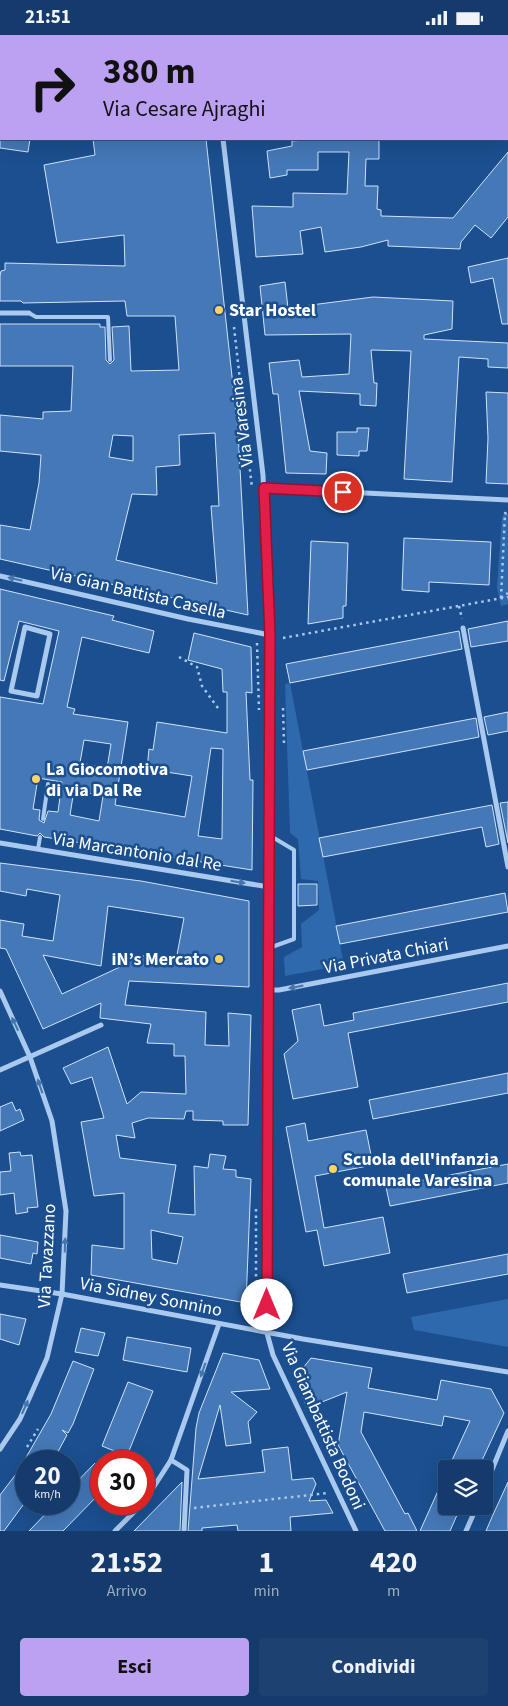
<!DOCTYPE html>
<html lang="it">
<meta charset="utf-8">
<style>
:root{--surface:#143b6b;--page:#1d4271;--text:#f1f3f6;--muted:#9dadc1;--line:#33557e;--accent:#bca0f2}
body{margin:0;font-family:"Source Sans 3",sans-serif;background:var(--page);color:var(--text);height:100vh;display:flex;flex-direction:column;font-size:19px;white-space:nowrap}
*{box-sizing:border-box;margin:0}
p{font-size:16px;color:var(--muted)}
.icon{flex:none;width:28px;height:28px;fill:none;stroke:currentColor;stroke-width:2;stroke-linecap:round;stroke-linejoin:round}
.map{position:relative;height:1496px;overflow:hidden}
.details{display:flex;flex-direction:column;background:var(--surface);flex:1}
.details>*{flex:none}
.guide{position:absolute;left:0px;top:0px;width:509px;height:105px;box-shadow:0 5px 20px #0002,0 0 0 1px var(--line);background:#bca0f2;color:#111;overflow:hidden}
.controls{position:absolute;left:438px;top:1425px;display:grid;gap:10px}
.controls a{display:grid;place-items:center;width:55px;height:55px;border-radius:5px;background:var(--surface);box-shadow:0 5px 20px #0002,0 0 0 1px var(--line);font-size:25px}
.speed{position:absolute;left:15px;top:1415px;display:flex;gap:10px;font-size:25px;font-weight:700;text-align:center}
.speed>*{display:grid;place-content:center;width:65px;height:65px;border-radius:50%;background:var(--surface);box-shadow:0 5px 20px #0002,0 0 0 1px var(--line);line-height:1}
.speed small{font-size:12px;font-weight:400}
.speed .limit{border:8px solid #d22;background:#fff;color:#111}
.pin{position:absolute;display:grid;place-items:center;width:42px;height:42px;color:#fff;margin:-21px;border:2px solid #fff;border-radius:50%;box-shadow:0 1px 5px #0007}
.me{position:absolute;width:55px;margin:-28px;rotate:0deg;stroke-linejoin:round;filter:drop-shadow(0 0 4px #0008)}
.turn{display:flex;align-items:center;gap:18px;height:105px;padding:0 20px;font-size:22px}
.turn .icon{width:65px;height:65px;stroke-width:2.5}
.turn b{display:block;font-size:35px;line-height:42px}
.eta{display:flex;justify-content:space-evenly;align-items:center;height:85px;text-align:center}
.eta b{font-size:30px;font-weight:700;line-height:35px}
.cta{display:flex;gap:10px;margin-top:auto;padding:10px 20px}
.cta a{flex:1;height:58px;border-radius:5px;background:var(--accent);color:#111;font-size:20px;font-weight:700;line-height:58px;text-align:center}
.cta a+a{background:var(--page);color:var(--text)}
.status{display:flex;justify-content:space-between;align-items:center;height:35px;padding:0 25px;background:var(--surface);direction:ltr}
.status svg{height:14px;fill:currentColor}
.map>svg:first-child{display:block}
.green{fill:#2e69ad}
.building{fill:#4478b7;stroke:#cfe3fa;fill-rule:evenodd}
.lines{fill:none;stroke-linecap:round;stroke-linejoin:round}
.path{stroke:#a9c9ee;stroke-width:2.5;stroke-dasharray:2.5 4;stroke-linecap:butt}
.lane{stroke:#a9c9ee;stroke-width:4}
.street{stroke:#a9c9ee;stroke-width:5}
.oneway{fill:#4674ac}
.route-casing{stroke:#92132f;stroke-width:12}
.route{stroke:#e11d48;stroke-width:9}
.poi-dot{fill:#ffd166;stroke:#1b4f8f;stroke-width:2}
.labels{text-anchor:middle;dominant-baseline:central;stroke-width:5;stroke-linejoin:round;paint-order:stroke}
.poi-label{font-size:18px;font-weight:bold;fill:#fff;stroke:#1b4f8f;text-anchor:start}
.street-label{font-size:18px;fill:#fff;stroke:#1b4f8f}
</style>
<div class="status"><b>21:51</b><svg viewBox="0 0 49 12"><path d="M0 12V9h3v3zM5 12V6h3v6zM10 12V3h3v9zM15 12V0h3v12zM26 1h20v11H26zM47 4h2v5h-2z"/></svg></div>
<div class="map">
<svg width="508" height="1496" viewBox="0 0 508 1496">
<rect width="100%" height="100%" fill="#1b4f8f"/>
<g class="green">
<path d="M 505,478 L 508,479 L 508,569 L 501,571 L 497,553 L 502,482 Z"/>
<path d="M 290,648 L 344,930 L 285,941 L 284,922 L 302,912 L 301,889 L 319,875 L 318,846 L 301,844 L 298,804 L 290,798 L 285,649 Z"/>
<path d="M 508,1264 L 508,1312 L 414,1295 L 411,1282 Z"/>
</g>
<g class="building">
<path d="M 0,104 L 30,104 L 28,117 L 0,113 Z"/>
<path d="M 93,104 L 206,104 L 238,396 L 248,580 L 0,524 L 0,490 L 30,495 L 39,448 L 41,420 L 0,416 L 0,380 L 43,384 L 43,377 L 71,376 L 73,331 L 0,331 L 0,289 L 100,289 L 100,292 L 105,292 L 106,325 L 110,329 L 114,325 L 112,292 L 129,291 L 131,336 L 179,335 L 175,281 L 127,281 L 125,266 L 23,268 L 21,266 L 0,266 L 0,241 L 1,236 L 5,235 L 5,228 L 125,231 L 124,200 L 57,208 L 44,130 L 95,120 ZM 215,398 L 219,471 L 211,471 L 217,549 L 116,525 L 132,459 L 157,460 L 156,432 L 180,430 L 179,400 ZM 113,400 L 133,401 L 133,426 L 109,422 Z"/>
<path d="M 317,104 L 379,104 L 379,124 L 366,124 L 365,151 L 378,151 L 377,174 L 381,175 L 381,181 L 453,183 L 508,117 L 508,182 L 491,203 L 475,190 L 461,207 L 460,214 L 388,211 L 388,205 L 361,212 L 325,217 L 321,192 L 300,196 L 303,219 L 256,222 L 252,171 L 293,172 L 293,158 L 347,159 L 349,117 L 318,117 L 318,135 L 287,135 L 287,140 L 270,143 L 267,116 L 292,111 L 292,106 Z"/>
<path d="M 508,223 L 508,289 L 502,289 L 493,243 L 471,248 L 468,232 Z"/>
<path d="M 285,247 L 288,273 L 373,262 L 453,266 L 452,294 L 424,300 L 424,304 L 508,308 L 508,333 L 488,332 L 488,324 L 459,322 L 452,447 L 404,444 L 411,316 L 371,315 L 374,348 L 377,348 L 376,371 L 360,370 L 360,359 L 299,356 L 310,416 L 327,418 L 326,439 L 286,438 L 278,359 L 273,359 L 269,328 L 299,325 L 302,342 L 349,339 L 351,299 L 265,300 L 260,251 Z"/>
<path d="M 486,357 L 508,358 L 508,449 L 486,448 L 488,403 Z"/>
<path d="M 357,393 L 369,393 L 367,416 L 359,416 L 359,421 L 337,420 L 337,397 L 357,397 Z"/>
<path d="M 404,503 L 491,507 L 489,550 L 429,547 L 429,557 L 402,555 Z"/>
<path d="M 311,506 L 348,508 L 346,571 L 343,571 L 343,583 L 308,589 Z"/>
<path d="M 0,554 L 114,581 L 112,585 L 154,596 L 149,618 L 82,602 L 67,672 L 75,674 L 73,679 L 128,687 L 115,770 L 185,782 L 192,741 L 147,734 L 149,714 L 153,715 L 157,687 L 227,698 L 227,657 L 223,657 L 222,634 L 188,625 L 194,598 L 251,612 L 252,658 L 246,657 L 250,745 L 253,745 L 252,835 L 44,802 L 40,798 L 37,801 L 0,794 L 0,662 L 43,669 L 59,596 L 19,586 L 4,646 L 0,645 ZM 84,705 L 111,709 L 107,733 L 80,728 ZM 211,713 L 223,714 L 222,804 L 198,801 ZM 38,743 L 62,747 L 58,777 L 48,776 L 44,788 L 39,785 L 40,775 L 33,774 ZM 74,755 L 103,761 L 99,786 L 70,780 Z"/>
<path d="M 508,586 L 508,606 L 471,612 L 468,594 Z"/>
<path d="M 459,596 L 462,614 L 290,648 L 286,629 Z"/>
<path d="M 508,677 L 508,696 L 488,700 L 484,682 Z"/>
<path d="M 476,683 L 479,702 L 307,735 L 303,716 Z"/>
<path d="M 508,767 L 508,808 L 500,768 Z"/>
<path d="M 492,770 L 499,809 L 486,812 L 482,792 L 323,822 L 319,803 Z"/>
<path d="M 0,828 L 141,846 L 249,866 L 249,952 L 129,946 L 125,970 L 206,977 L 205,1010 L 229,1011 L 228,978 L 251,980 L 248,1090 L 223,1090 L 223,1086 L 193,1085 L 193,1076 L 186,1076 L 184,1084 L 148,1083 L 132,1088 L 135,1103 L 116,1100 L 120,1123 L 176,1130 L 168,1178 L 195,1180 L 194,1131 L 208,1133 L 210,1119 L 226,1121 L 223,1134 L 236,1135 L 236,1142 L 251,1144 L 246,1268 L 91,1240 L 92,1210 L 124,1214 L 124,1158 L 94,1161 L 81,1087 L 104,1083 L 92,1042 L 71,1049 L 63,1033 L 108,1012 L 127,1069 L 141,1057 L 186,1059 L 185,1021 L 174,1021 L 174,1009 L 147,1008 L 151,989 L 100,983 L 101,968 L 43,994 L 6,914 L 0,913 L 0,885 L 24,889 L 22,901 L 53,906 L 60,860 L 27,854 L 26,861 L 0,856 ZM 108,871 L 184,883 L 176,925 L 127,919 L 127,932 L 122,931 L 62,959 L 43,920 L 101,931 ZM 151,1195 L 183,1202 L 177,1229 L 152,1224 Z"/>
<path d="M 298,849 L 317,849 L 317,870 L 298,871 Z"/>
<path d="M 505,858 L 508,877 L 340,909 L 336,891 Z"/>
<path d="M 508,948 L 508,967 L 348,998 L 358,1052 L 293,1064 L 284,1019 L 298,1006 L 292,975 L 320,969 L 324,991 L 354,985 L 353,978 Z"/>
<path d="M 508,1038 L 508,1058 L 373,1084 L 369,1065 Z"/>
<path d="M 12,1067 L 16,1076 L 20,1074 L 24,1085 L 0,1096 L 0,1072 Z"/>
<path d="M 305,1088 L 308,1106 L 366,1095 L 373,1130 L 315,1141 L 324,1193 L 383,1182 L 390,1218 L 324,1231 L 317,1195 L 306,1197 L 286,1092 Z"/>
<path d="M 20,1117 L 21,1121 L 32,1120 L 38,1172 L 27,1173 L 28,1177 L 16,1179 L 14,1158 L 0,1160 L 0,1137 L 11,1136 L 9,1118 Z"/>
<path d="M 508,1129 L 508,1148 L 390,1171 L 386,1152 Z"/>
<path d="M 0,1200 L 38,1207 L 37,1219 L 33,1218 L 31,1229 L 0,1223 Z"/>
<path d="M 508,1219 L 508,1239 L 407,1258 L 403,1239 Z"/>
<path d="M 0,1279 L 26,1284 L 19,1310 L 0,1304 Z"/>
<path d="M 81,1293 L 105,1298 L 98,1321 L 75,1317 Z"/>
<path d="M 127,1302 L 191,1313 L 187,1337 L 123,1325 Z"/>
<path d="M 223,1318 L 259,1325 L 270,1354 L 231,1357 L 257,1377 L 248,1387 L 251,1408 L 226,1411 L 220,1370 L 198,1444 L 265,1437 L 262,1415 L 288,1412 L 292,1445 L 313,1443 L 316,1449 L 309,1466 L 326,1465 L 333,1478 L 290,1482 L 291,1496 L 238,1496 L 237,1490 L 202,1493 L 202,1496 L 188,1496 L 196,1393 L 199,1378 Z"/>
<path d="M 311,1323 L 372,1333 L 368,1353 L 437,1365 L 441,1345 L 491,1354 L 504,1378 L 478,1434 L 448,1434 L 470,1386 L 444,1381 L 442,1391 L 364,1377 L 361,1397 L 405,1479 L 408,1478 L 417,1496 L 385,1496 L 338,1410 L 347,1357 L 307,1373 L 295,1343 Z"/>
<path d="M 73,1326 L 94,1334 L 73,1389 L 68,1398 L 62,1395 L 67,1400 L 53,1426 L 26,1426 L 26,1466 L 4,1496 L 0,1496 L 0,1460 L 26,1426 L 24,1426 L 51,1379 Z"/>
<path d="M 128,1347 L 153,1356 L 127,1421 L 102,1411 Z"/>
<path d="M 95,1428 L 101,1434 L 101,1457 L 63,1496 L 29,1496 L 55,1469 L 69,1469 L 69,1455 Z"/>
<path d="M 446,1438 L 446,1471 L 461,1471 L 450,1496 L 420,1496 Z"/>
<path d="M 182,1447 L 180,1496 L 134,1496 Z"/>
<path d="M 508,1447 L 508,1496 L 486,1496 L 492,1482 Z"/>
</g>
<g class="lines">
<g class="path">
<path d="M 234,292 L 252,453"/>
<path d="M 501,563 L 505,478 L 508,480"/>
<path d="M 501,563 L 508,558"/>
<path d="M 459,571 L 462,584"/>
<path d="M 283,603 L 508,562"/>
<path d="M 257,608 L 259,675"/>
<path d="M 179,622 L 197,632 L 202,651 L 220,676"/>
<path d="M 283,673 L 284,710"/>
<path d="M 256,1287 L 256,1170"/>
<path d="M 27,1412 L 38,1394"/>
<path d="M 194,1473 L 328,1458"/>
</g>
<g class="lane">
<path d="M 29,278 L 36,282 L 108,282 L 110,325"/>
<path d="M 43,784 L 48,749"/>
<path d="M 38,814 L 40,802"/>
<path d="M 269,913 L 294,904 L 294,815 L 269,800"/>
</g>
<g class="street">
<path d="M 13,0 L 13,1"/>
<path d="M 210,0 L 210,1"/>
<path d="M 0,59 L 1,59"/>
<path d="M 223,104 L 263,440 L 270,600 L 267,1298 L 273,1320 L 356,1496"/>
<path d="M 0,278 L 29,278"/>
<path d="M 263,453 L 508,465"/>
<path d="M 0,541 L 188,584 L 270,600"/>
<path d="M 25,592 L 50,599 L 37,661 L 11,656 Z"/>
<path d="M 463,593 L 508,832"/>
<path d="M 0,808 L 269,852"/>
<path d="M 269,955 L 279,955 L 508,911"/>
<path d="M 0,956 L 30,1022 L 52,1086 L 66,1176 L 62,1259 L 47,1323 L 20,1384 L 0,1414"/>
<path d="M 0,1035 L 101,990"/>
<path d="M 0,1250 L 62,1259 L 303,1304 L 508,1337"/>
<path d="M 171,1425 L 187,1435 L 184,1496"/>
<path d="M 484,1454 L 508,1396"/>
<path d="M 144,1467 L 171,1425 L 219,1289"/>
<path d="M 115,1496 L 142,1469"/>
<path d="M 466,1496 L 477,1471"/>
</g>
</g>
<defs><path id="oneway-solid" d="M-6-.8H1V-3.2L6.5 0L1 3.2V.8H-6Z" transform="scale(1.25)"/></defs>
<g class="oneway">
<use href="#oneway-solid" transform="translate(15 544) rotate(-167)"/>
<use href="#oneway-solid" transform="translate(238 847) rotate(9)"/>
<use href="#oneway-solid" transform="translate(296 952) rotate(169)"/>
<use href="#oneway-solid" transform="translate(15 989) rotate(-115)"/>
<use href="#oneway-solid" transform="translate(40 1051) rotate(-109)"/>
<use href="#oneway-solid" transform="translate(65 1210) rotate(-88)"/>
<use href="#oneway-solid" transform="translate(203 1335) rotate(109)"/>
<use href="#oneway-solid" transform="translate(25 1372) rotate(-66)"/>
</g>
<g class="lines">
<defs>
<path id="route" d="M 267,1270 L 270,600 L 264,453 L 343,457"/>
</defs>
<use href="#route" class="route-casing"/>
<use href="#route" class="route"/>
</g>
<g class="poi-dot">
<circle cx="219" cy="275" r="5"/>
<circle cx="36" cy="744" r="5"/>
<circle cx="219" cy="924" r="5"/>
<circle cx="333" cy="1134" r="5"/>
</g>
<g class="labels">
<g class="poi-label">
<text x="229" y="275">Star Hostel</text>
<text x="46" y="734">La Giocomotiva<tspan x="46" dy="21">di via Dal Re</tspan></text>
<text x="209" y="924" text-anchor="end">iN’s Mercato</text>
<text x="343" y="1124">Scuola dell'infanzia<tspan x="343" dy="21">comunale Varesina</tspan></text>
</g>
<g class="street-label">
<text transform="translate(242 387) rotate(-97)">Via Varesina</text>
<text transform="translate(138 558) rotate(13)">Via Gian Battista Casella</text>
<text transform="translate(137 817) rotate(9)">Via Marcantonio dal Re</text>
<text transform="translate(386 921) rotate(-11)">Via Privata Chiari</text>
<text transform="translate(47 1221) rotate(-87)">Via Tavazzano</text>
<text transform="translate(151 1262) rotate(11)">Via Sidney Sonnino</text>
<text transform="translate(323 1391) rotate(66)">Via Giambattista Bodoni</text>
</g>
</g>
</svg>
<div class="controls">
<a><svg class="icon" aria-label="layers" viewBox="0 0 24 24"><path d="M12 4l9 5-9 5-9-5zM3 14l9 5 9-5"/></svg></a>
</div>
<div class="speed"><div>20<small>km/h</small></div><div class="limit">30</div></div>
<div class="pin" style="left:343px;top:457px;background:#d93025"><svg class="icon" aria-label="arrive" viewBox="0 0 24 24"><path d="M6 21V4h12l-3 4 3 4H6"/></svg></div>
<svg class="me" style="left:267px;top:1270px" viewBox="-20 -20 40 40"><circle r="19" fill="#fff"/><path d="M0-13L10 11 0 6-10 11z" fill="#e11d48"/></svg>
<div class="guide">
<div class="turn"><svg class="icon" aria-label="right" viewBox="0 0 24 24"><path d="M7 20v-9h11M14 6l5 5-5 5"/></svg><div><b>380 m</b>Via Cesare Ajraghi</div></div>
</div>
</div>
<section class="details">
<div class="eta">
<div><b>21:52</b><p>Arrivo</p></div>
<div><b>1</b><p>min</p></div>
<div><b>420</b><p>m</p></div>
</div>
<div class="cta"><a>Esci</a><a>Condividi</a></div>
</section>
